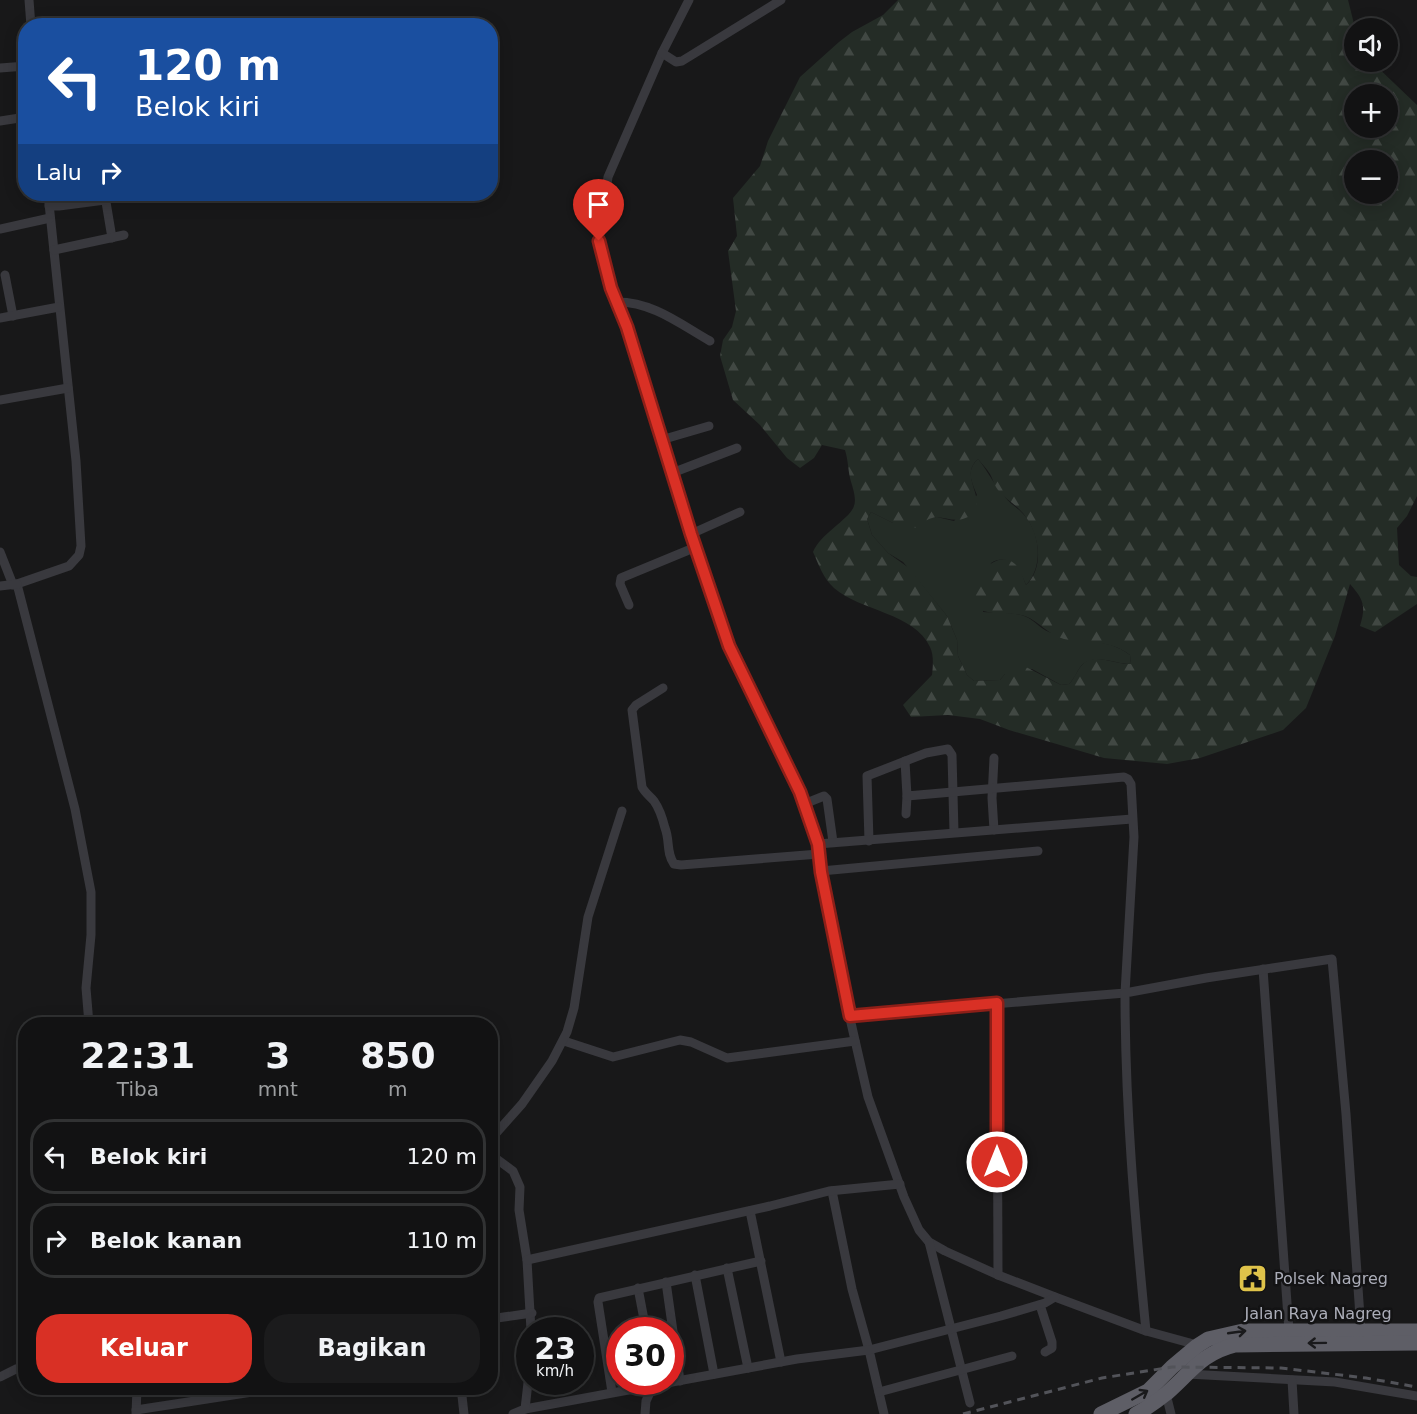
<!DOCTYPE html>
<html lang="id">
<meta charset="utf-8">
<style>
:root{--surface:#121213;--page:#1b1b1c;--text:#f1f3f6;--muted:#9c9ea0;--line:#313233;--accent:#d93025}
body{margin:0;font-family:"DejaVu Sans",sans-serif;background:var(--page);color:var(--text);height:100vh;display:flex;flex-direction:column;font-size:22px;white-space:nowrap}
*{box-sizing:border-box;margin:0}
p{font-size:20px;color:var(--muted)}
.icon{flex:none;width:33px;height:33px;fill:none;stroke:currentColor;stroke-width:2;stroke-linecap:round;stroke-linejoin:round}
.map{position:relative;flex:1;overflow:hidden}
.drawer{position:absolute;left:18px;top:1017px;width:480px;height:378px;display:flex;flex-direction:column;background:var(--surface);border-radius:24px;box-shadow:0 3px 15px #0003,0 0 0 2px var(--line)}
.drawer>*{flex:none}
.guide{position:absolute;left:18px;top:18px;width:480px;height:183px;border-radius:24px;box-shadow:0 3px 15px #0003,0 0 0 2px var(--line);background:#1a4fa0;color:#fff;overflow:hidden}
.fabs{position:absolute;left:1344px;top:18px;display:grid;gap:12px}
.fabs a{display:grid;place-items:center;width:54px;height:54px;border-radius:50%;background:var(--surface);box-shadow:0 3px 15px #0003,0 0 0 2px var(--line);font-size:30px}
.speed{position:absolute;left:516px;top:1317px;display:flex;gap:12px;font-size:30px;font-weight:700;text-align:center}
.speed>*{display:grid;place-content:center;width:78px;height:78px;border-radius:50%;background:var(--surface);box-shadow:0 3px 15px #0003,0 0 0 2px var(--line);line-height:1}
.speed small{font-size:15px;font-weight:400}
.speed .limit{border:9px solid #d22;background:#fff;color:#111}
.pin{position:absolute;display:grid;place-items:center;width:51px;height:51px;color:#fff;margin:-62px -26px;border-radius:50% 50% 50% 0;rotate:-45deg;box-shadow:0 0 6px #0007}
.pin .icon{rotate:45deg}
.me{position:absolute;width:66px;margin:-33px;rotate:0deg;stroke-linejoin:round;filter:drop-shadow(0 0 4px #0008)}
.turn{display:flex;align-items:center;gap:21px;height:126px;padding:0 18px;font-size:27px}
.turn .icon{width:78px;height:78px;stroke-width:2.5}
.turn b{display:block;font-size:42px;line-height:51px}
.then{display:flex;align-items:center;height:57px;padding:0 18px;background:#0003;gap:12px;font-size:22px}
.eta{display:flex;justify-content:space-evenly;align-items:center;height:102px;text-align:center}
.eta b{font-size:36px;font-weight:800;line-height:42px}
.primary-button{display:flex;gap:12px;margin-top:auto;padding:12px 18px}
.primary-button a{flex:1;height:69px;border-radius:24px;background:var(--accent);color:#fff;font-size:24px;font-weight:800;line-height:69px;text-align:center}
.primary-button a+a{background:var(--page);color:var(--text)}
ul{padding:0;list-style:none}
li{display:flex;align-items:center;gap:18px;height:75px;margin:0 12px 9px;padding:0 6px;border:3px solid var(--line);border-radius:24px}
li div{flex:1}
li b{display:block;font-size:22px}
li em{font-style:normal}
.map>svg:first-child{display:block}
.grass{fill:#242c26}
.forest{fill:url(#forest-firs);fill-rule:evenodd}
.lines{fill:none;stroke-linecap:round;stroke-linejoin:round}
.minor{stroke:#39393e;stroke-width:9}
.trunk{stroke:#5e5e66;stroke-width:15}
.rail{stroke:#525359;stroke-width:3;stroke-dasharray:8 6;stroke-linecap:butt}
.oneway{stroke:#1a1a1c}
.route-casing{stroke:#8d1f18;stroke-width:15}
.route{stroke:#d93025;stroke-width:10}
.labels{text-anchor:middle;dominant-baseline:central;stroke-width:5;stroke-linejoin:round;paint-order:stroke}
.poi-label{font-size:16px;fill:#abadb8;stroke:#131314;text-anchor:start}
.street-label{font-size:16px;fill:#abadb8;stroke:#131314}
</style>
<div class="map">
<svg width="1417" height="1414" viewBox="0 0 1417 1414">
<defs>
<pattern id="forest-firs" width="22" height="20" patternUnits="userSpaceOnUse" patternTransform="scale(1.5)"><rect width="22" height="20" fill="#242c26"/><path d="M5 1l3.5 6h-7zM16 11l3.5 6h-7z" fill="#414843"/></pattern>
</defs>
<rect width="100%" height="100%" fill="#181819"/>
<path class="grass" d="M 978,459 C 988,471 994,485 1005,497 C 1012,506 1022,510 1028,520 C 1041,539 1042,569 1026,585 C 1020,570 1010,552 991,563 L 983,612 C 996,613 1009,612 1021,615 C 1032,617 1039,628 1049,632 C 1075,643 1108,637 1130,655 L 1131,664 C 1116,665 1097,653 1083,664 C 1078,668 1075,679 1069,684 L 1061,685 L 1032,669 L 1005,674 L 1000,680 L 974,681 L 967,675 L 958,656 L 957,640 L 947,616 L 903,562 L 888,553 L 872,535 L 867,519 L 871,512 L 893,523 L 937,517 L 954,521 L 977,495 C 971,481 966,470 978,459 Z"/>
<path class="forest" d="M 898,0 L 1348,0 L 1355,28 L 1354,62 L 1372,62 L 1417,105 L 1417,496 L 1407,516 L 1397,528 L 1399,565 L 1411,576 L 1417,577 L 1417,604 L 1375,632 L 1360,626 C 1366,606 1364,600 1350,584 L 1335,636 L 1306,708 L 1283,730 L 1200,758 L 1167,764 L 1104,758 L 1009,730 L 980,719 L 948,715 L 911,717 L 903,705 L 932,675 C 933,666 934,655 930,647 C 915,613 860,611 834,588 C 823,578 819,565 813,552 C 821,533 850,519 854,506 C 857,498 852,486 850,478 C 848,469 848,459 845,450 L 822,445 L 814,458 L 800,468 L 787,458 L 760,425 L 733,400 L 720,356 L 723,340 L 732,327 L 736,311 L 728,251 L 737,236 L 733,198 L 760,166 L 768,141 L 800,77 L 839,42 L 852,32 L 883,15 ZM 1354,94 L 1388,94 L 1388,128 L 1354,128 ZM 1354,160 L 1388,160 L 1388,194 L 1354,194 ZM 978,459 C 982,464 987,469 990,474 C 993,479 994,485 998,490 C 1004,498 1012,502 1019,509 C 1038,527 1047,565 1026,585 C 1023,578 1021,570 1015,564 C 997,546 967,583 971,598 C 977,620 1009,610 1025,616 C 1039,621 1048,635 1064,639 C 1087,644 1110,639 1130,655 L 1131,664 C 1116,665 1094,652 1083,664 C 1077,670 1075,678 1069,684 L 1061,685 L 1024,666 L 1007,666 L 1005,674 L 1000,680 L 974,681 L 967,675 L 958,656 L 957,640 L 947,616 L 909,568 L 888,553 L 872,535 L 867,519 L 871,512 L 893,523 L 917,528 C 920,525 925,521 929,519 C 942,513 952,525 968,517 L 977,503 C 976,487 963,472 978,459 Z"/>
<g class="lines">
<g class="minor">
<path d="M 29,0 L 31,26"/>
<path d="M 689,0 L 662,53 L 608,177 L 599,241 L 611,288 L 627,327 L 691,534 L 729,646 L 800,792 L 818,844 L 821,871 L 846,1001 L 868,1097 L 904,1197 L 919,1230 L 929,1242 L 945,1251 L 998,1275 L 1055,1297 L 1146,1331 L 1190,1343 L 1199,1348"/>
<path d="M 662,53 L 676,62 L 682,61 L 781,0"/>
<path d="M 0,68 L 26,66"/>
<path d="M 0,121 L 26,117"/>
<path d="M 48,194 L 76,461 L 81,546 L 79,555 L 69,566 L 17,584 L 75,809 L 91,892 L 91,935 L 86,988 L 89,1024"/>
<path d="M 105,196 L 112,238"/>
<path d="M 49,206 L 59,206 L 105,200"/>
<path d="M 0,229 L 50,218"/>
<path d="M 54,250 L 124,235"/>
<path d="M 5,275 L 13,316"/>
<path d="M 617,302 C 653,302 680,324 710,341"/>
<path d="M 0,318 L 59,307"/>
<path d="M 0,400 L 68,388"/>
<path d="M 661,440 L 709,426"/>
<path d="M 672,473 L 737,448"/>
<path d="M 691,534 L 740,512"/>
<path d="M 0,552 L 13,585"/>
<path d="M 0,586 L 17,584"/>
<path d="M 629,605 L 620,584 L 621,578 L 696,547"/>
<path d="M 663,688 L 636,705 L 632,710 L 642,787 C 645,793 650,796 654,801 C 659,808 663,820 665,828 C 670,840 666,853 674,864 L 681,865 L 819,854"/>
<path d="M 804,804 L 824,796 L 827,799 L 833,842"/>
<path d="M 906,814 L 907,796"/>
<path d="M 994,830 L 992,798 L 994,758"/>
<path d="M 869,841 L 867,776 L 926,753 L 948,749 L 952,755 L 954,832"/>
<path d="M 818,844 L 1132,819"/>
<path d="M 821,871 L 1038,851"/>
<path d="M 1263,969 L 1289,1331"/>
<path d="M 997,1003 L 998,1275"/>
<path d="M 850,1016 L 1125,993 L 1134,837 L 1131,784 L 1128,779 L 1124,777 L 907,796 L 905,761"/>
<path d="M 564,1041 L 613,1057 L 680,1040 L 691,1042 L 727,1058 L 855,1041"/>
<path d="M 490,1140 L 522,1104 L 552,1061 L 567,1032 L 574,1008 L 588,917 L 622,811"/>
<path d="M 490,1154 L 513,1171 L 520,1187 L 519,1210 L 527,1260 L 531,1330"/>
<path d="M 832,1191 L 852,1289 L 869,1350 L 884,1414"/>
<path d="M 750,1211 L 781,1362"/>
<path d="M 929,1242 L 970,1403"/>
<path d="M 527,1260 L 770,1206 L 829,1191 L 900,1184"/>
<path d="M 727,1268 L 748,1368"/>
<path d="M 695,1275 L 714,1374"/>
<path d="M 666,1282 L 680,1381"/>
<path d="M 638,1288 L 646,1330"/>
<path d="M 1040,1305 L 1052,1342 L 1052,1348 L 1045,1352"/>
<path d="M 490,1319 L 532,1313"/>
<path d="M 1146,1331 C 1135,1219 1125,1106 1125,993 L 1206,978 L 1332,959 L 1346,1114 L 1361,1331"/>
<path d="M 1187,1374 L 1335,1382 L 1417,1396"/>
<path d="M 0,1377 L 16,1369 L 26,1367"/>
<path d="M 1292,1380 L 1294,1414"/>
<path d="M 612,1392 L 598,1302 L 599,1298 L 761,1261"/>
<path d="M 879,1392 L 1012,1356"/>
<path d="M 1166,1394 L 1171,1414"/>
<path d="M 462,1396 L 464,1414"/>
<path d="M 525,1409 L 797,1359 L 869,1350 L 1001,1316 L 1045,1303 L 1055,1297"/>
<path d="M 136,1410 L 279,1388"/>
<path d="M 136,1414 L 137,1388"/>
<path d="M 513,1414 L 525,1409 L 530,1365"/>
<path d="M 645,1414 L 646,1401 L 653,1386"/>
</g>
<g class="trunk">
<path d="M 1101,1414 L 1148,1391 L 1172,1367 L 1197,1346 L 1208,1339 L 1243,1331 L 1417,1331"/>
<path d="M 1136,1414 C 1147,1408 1157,1401 1167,1393 C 1191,1372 1202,1353 1235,1345 L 1417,1343"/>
</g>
<path class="rail" d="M 963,1414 L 1102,1378 L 1172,1367 L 1281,1368 L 1366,1378 L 1417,1387"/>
</g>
<defs><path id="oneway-shaft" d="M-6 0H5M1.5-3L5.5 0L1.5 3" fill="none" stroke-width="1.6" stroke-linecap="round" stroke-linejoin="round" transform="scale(1.5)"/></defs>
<g class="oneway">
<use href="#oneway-shaft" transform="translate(1237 1332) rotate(-8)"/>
<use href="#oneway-shaft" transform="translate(1317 1343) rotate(179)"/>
<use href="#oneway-shaft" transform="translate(1140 1395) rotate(-30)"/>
</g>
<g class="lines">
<defs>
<path id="route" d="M 599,241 L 611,288 L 627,327 L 691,534 L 729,646 L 800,792 L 818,844 L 821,872 L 850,1016 L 997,1003 L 997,1162"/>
</defs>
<use href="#route" class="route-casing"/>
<use href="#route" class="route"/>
</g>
<defs>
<symbol id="civic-square" viewBox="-11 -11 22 22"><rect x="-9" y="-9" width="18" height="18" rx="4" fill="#dfc34a" stroke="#131314"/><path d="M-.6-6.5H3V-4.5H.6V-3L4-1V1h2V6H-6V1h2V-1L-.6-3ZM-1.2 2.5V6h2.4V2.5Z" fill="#111"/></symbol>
</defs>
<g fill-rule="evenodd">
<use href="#civic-square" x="1236" y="1262" width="33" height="33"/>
</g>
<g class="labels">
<g class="poi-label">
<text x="1274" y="1278">Polsek Nagreg</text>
</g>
<g class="street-label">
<text x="1318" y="1313">Jalan Raya Nagreg</text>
</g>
</g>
</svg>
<div class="fabs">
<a><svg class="icon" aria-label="sound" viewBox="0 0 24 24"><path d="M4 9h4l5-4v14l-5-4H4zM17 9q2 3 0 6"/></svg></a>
<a>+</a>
<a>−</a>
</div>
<div class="speed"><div>23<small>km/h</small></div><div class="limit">30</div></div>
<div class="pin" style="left:599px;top:241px;background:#d93025"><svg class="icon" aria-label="arrive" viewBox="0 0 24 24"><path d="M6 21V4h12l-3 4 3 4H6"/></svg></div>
<svg class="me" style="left:997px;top:1162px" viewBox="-20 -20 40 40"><circle r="17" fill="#d93025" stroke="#fff" stroke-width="3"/><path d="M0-11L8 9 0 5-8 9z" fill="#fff"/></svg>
<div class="guide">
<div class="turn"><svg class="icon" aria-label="left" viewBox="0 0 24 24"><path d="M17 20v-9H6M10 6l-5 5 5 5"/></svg><div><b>120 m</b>Belok kiri</div></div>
<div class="then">Lalu<svg class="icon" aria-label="right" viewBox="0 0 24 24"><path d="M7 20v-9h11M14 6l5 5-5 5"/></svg></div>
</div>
<section class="drawer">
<div class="eta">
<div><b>22:31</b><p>Tiba</p></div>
<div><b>3</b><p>mnt</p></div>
<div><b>850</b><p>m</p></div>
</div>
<ul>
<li><svg class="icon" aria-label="left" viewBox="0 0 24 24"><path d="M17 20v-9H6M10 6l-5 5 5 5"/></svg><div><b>Belok kiri</b></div><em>120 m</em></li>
<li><svg class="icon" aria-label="right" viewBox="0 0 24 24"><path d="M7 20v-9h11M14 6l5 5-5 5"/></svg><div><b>Belok kanan</b></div><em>110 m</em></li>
</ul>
<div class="primary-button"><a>Keluar</a><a>Bagikan</a></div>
</section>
</div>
